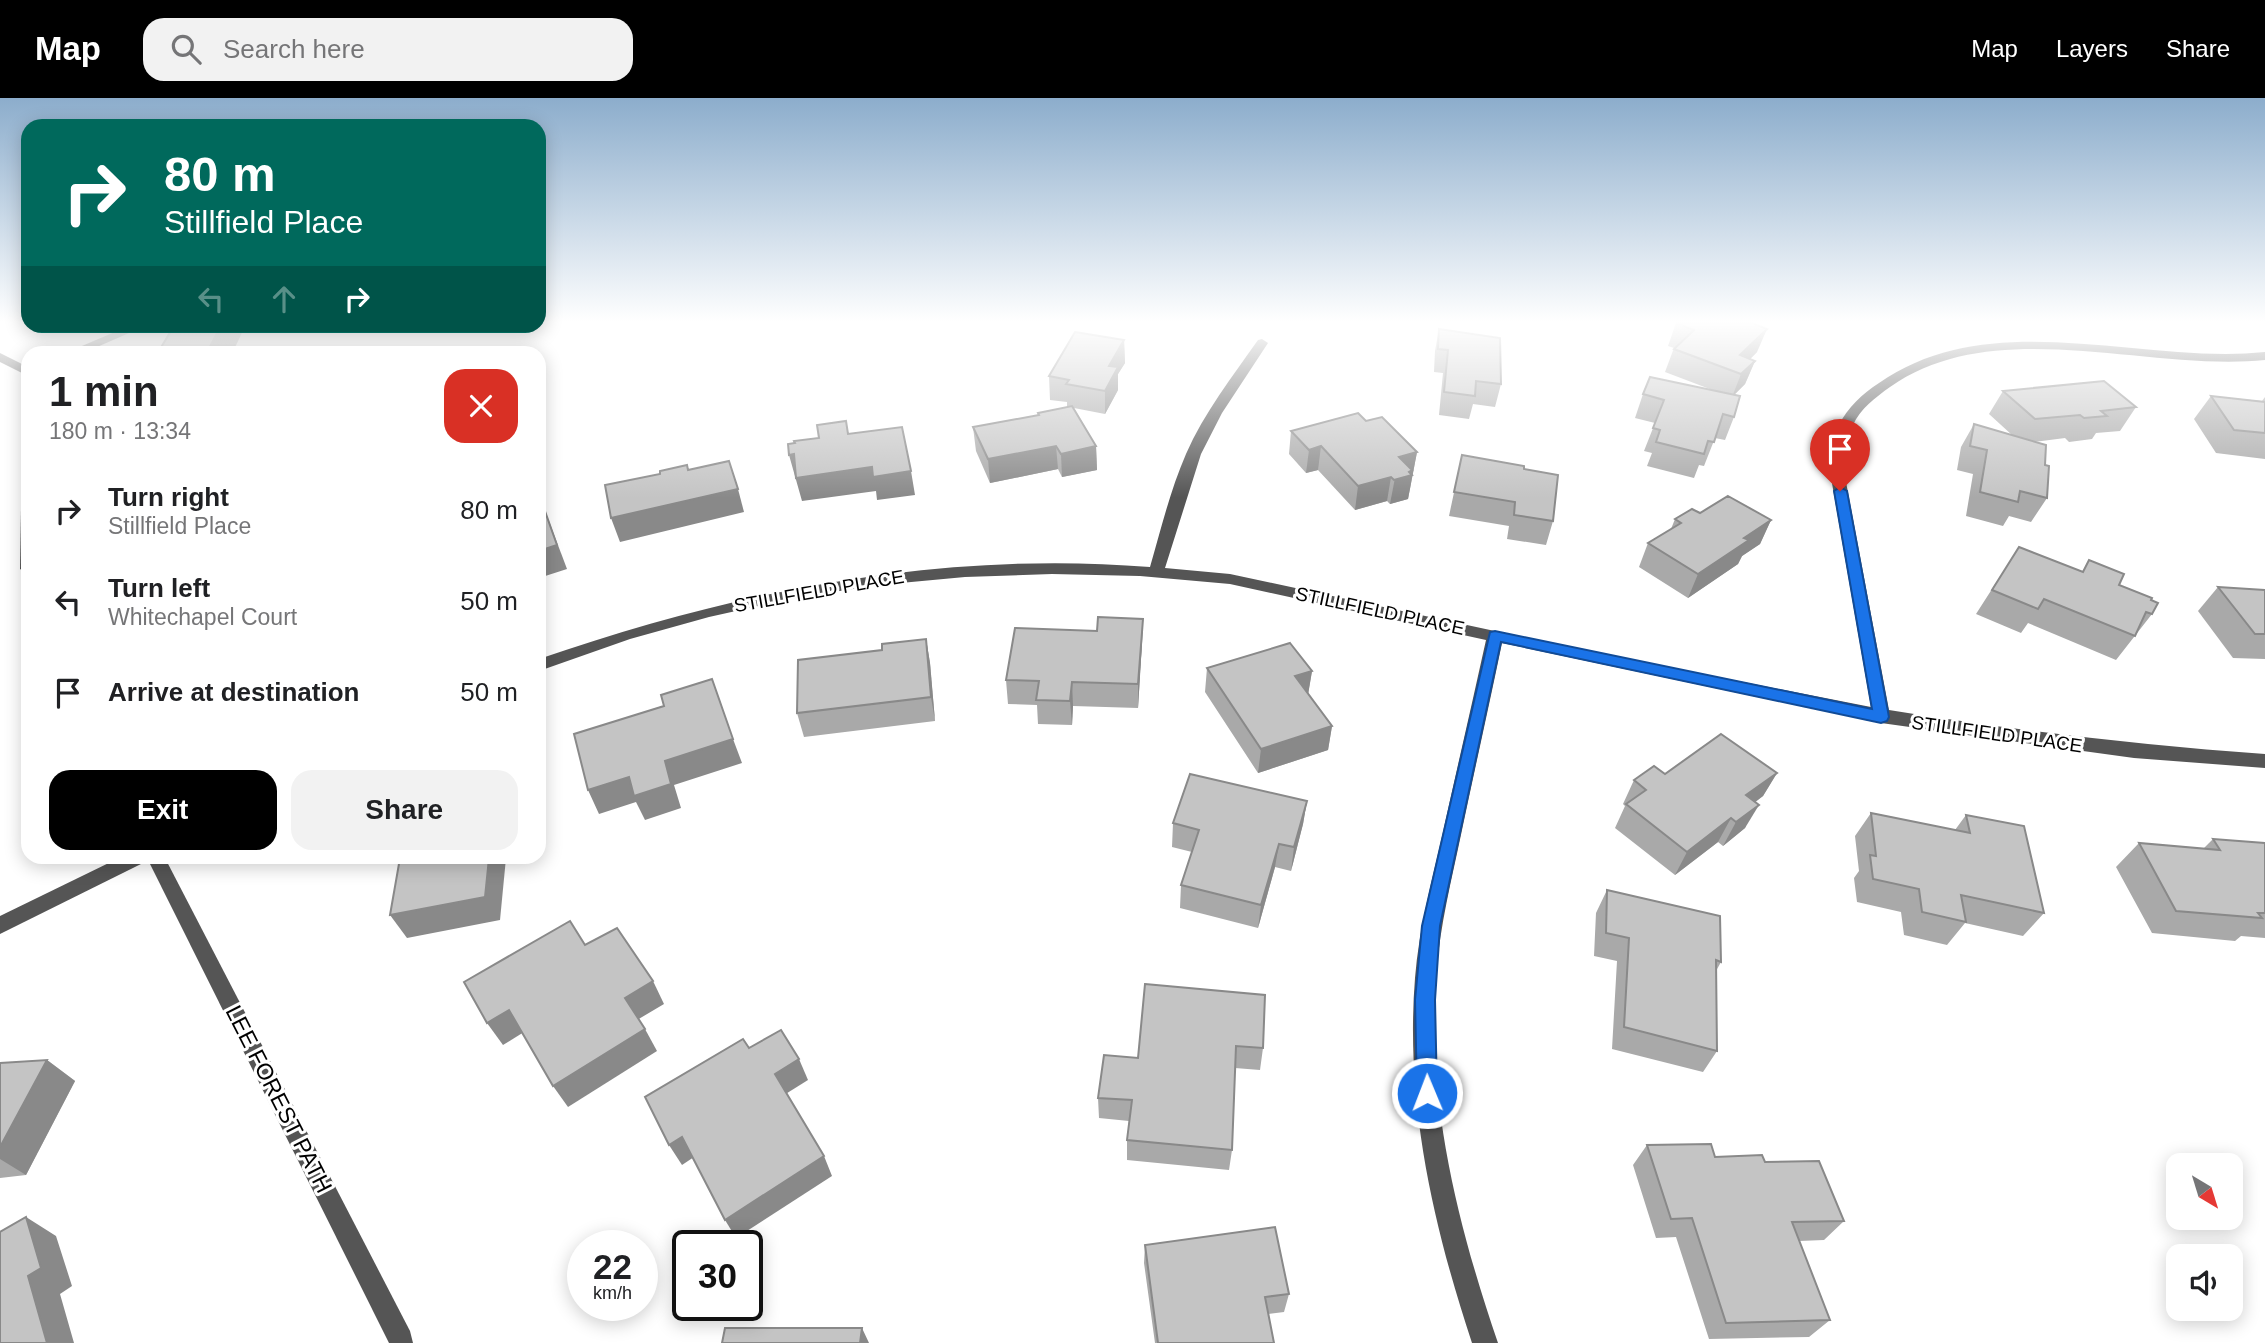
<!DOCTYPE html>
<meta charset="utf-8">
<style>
:root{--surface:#fff;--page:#f2f2f2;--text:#202124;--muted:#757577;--accent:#000}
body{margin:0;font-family:Helvetica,sans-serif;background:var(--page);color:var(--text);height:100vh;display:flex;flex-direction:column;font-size:26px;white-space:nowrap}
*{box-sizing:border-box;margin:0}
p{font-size:23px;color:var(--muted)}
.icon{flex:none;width:38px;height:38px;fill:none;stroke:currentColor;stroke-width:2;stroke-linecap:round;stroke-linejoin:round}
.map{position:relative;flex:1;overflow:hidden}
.panel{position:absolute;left:21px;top:248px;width:525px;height:518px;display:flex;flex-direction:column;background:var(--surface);border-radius:21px;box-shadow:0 4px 18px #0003}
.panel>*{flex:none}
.top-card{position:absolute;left:21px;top:21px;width:525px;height:214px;border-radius:21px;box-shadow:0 4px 18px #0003;background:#00695c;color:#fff;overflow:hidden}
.needle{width:46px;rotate:142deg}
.tools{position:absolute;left:2166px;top:1055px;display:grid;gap:14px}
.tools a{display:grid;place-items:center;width:77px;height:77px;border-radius:14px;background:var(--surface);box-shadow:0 4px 18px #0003;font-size:35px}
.speed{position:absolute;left:567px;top:1132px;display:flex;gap:14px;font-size:35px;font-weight:700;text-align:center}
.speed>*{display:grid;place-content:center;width:91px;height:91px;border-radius:50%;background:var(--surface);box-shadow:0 4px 18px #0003;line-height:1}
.speed small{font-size:18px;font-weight:400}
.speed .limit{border:4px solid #111;border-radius:10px;background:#fff;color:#111}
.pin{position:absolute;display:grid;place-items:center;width:60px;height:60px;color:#fff;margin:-72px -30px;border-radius:50% 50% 50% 0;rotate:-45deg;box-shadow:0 0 7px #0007}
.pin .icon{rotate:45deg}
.me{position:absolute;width:77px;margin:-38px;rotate:359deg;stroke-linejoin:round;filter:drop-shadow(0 0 5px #0008)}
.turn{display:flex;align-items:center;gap:24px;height:147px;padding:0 28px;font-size:32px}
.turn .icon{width:91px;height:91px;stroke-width:2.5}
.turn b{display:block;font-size:49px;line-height:60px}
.lanes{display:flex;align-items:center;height:66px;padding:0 28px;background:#0003;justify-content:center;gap:35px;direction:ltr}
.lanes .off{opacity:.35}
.round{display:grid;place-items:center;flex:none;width:74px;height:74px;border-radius:21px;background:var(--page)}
.headline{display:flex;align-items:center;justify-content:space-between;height:119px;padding:0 28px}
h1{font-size:42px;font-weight:700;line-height:52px}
.action{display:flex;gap:14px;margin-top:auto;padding:14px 28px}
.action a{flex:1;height:80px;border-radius:21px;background:var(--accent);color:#fff;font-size:28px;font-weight:700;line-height:80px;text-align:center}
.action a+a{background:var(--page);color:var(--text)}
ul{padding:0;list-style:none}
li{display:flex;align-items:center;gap:21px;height:91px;padding:0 28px}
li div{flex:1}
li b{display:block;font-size:26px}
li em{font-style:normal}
header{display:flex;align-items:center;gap:42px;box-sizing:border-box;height:98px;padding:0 35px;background:var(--accent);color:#fff}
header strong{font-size:33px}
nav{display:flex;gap:38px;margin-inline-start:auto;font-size:24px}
.search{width:490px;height:63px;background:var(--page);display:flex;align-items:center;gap:18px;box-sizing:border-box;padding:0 24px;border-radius:21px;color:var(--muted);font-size:26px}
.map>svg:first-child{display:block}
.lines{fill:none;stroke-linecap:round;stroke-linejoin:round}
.minor{fill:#555;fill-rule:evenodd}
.wall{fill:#a9a9a9}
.shaded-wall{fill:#898989}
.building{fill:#c4c4c4;stroke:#898989;stroke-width:2}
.route{fill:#1a73e8;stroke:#114b97;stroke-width:2}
.labels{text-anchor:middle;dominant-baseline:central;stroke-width:6;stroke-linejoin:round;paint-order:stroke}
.street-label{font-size:19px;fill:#000;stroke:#fff}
.near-street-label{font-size:23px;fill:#000;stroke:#fff}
</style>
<header>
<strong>Map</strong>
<div class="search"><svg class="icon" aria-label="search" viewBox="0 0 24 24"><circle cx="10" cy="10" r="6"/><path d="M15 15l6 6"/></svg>Search here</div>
<nav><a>Map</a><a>Layers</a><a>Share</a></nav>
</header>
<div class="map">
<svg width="2265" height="1245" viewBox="0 0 2265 1245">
<rect width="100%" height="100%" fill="#fff"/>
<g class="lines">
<g class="minor">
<path d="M 129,228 L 145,228 L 81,256 L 63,256 Z"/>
<path d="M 1262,241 L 1268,245 L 1222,315 L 1201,356 L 1165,470 L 1230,476 L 1616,559 L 1871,609 L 1829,368 C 1831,354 1833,340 1839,327 C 1847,310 1863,295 1879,285 C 1992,206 2140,267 2265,254 L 2265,262 C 2146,274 1995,215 1890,289 C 1876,299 1860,311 1853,327 C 1846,340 1845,354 1843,368 L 1889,612 C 2014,632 2138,647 2265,656 L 2265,670 L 2134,660 L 1881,625 L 1502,545 C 1489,608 1475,670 1462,732 C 1452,780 1440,827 1436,877 C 1426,1002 1458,1128 1498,1245 L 1472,1245 C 1433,1127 1405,1005 1415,880 C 1419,830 1432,783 1443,734 C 1457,670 1472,606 1486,542 L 1230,486 L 1140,478 L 1052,476 L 965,479 L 879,487 L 794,500 L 709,519 L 630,541 L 539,573 L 539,561 C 735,493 942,452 1150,469 C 1161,431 1170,393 1186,356 C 1204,315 1232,279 1258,242 Z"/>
<path d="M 0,255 L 28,269 L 28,278 L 0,264 Z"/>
<path d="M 28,407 L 28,476 L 20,471 L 21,412 Z"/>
<path d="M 119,760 L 146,760 L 143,765 L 0,836 L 0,818 Z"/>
<path d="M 147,760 L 165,760 L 410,1233 L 413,1245 L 389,1245 Z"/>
</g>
</g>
<g class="wall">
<path d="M 1676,225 L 1757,254 L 1750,261 L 1755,263 L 1745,286 L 1734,297 L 1734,319 L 1725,342 L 1715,340 L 1704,368 L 1699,367 L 1694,380 L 1647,368 L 1652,355 L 1644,353 L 1655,325 L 1635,320 L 1643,296 L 1715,293 L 1665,274 L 1674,250 L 1668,248 Z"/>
<path d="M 348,228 L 383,228 L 362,234 L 352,233 Z"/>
<path d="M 1439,231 L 1501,286 L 1495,309 L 1473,306 L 1469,321 L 1439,317 L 1443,275 L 1434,274 L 1435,253 Z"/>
<path d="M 1124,242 L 1125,265 L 1118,276 L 1118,292 L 1105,316 L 1074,310 L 1096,348 L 1097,372 L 1062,379 L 1058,371 L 990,385 L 976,353 L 973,329 L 1038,317 L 1038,315 L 1067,309 L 1067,304 L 1050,302 L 1049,278 Z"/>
<path d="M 2003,293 L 2136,309 L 2120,333 L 2096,335 L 2092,341 L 2069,344 L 2065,340 L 2034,344 L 2045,367 L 2047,400 L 2031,424 L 2009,418 L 2003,428 L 1966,418 L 1973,376 L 1957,372 L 1961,349 L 1974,326 L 2012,337 L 1989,316 Z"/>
<path d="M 2211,298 L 2262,303 L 2265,299 L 2265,361 L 2216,355 L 2194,321 Z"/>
<path d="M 1366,323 L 1417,354 L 1408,401 L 1390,406 L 1387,403 L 1355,412 L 1318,372 L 1306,375 L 1289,356 L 1291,333 Z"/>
<path d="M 1462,357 L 1524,371 L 1553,423 L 1546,447 L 1507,441 L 1509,428 L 1449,418 Z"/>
<path d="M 1700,415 L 1771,422 L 1760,446 L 1742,458 L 1738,466 L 1688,500 L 1639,469 L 1648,445 L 1671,431 L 1675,421 Z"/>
<path d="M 2019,449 L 2082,474 L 2089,462 L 2119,487 L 2151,502 L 2152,516 L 2116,562 L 2028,525 L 2021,535 L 1976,516 Z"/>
<path d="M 2218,489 L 2265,492 L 2265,561 L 2233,560 L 2198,513 Z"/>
<path d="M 1143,521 L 1142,545 L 1138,610 L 1073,608 L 1072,627 L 1038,626 L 1037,607 L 1008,606 L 1006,582 L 1097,533 Z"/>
<path d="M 926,541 L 930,565 L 935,623 L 804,639 L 797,615 L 882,552 Z"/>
<path d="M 1207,570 L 1312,573 L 1308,596 L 1332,628 L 1328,652 L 1258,675 L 1205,594 Z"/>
<path d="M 1777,675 L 1763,698 L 1755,704 L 1745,730 L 1723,748 L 1718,744 L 1675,777 L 1615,730 L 1625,708 L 1623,706 L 1634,682 L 1665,676 Z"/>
<path d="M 1307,703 L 1303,726 L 1291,773 L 1275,769 L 1258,830 L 1180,810 L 1181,787 L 1192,754 L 1172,749 L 1173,725 Z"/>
<path d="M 1871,715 L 1955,732 L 1966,717 L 2044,815 L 2023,838 L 1965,825 L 1947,847 L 1904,837 L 1901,814 L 1857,804 L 1854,780 L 1859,773 L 1855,738 Z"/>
<path d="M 2213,741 L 2265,745 L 2265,840 L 2241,838 L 2235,843 L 2152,835 L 2116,769 L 2139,745 L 2203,751 Z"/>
<path d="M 1607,792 L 1721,864 L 1716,873 L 1717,953 L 1703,974 L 1612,951 L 1617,863 L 1594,858 L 1596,815 Z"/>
<path d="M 1145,886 L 1263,950 L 1260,972 L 1235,970 L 1232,1052 L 1229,1072 L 1127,1062 L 1127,1042 L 1129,1023 L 1099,1020 L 1098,1000 L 1138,960 Z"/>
<path d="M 47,962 L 75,983 L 26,1077 L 0,1080 L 0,965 Z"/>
<path d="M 1647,1047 L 1715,1059 L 1765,1064 L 1844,1123 L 1824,1142 L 1799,1143 L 1830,1222 L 1809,1239 L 1709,1241 L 1676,1139 L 1656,1140 L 1633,1067 Z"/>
<path d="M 1145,1147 L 1289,1196 L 1284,1214 L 1268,1216 L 1274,1245 L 1155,1245 L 1144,1165 Z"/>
</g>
<g class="shaded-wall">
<path d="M 221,228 L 245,228 L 232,256 L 206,256 Z"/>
<path d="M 358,228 L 383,228 L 362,234 Z"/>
<path d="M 1767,231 L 1757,254 L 1737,274 L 1740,257 Z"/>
<path d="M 1124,242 L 1125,265 L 1118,276 L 1118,292 L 1105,316 L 1105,293 L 1109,268 Z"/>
<path d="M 1755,263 L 1745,286 L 1732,299 L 1741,276 Z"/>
<path d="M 1056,348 L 1058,371 L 990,385 L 988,361 Z"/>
<path d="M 1096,348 L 1097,372 L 1062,379 L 1061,356 Z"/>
<path d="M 1321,348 L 1318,372 L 1306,375 L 1309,352 Z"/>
<path d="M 1417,354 L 1408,401 L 1390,406 L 1399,359 Z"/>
<path d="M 794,356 L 872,369 L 911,373 L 915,397 L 877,402 L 876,393 L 802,403 L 789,357 Z"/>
<path d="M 1391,379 L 1387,403 L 1355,412 L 1358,388 Z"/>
<path d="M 738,391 L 744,414 L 620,444 L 611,420 Z"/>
<path d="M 541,402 L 567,471 L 539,480 L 539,453 Z"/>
<path d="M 1771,422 L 1760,446 L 1742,458 L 1738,466 L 1688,500 L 1698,476 L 1744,440 Z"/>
<path d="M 1143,521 L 1142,545 L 1138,610 L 1138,586 Z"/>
<path d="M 926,541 L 930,565 L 935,623 L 931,599 Z"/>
<path d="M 1312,573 L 1308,597 L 1295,578 Z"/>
<path d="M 1072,584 L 1073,608 L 1072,627 L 1070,603 Z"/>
<path d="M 1332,628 L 1328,652 L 1258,675 L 1261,651 Z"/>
<path d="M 733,641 L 742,665 L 674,687 L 681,710 L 645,722 L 636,704 L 599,716 L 588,692 L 665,663 Z"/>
<path d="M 1777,675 L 1763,698 L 1733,721 L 1746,697 Z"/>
<path d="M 1307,703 L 1303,726 L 1291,773 L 1294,749 Z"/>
<path d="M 1759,707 L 1745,730 L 1723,748 L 1736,724 Z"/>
<path d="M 1731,720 L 1718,744 L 1675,777 L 1687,754 Z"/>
<path d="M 1279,746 L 1275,769 L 1258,830 L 1261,807 Z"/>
<path d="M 489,760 L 506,760 L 500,822 L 407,840 L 390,817 Z"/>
<path d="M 653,883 L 664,906 L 637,922 L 625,900 Z"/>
<path d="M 509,912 L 524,934 L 503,947 L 487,925 Z"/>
<path d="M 645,931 L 657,953 L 568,1009 L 553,988 Z"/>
<path d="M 799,961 L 808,982 L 784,997 L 775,976 Z"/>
<path d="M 47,962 L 75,983 L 26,1077 L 0,1061 L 0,1049 Z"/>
<path d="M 682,1039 L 694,1059 L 682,1067 L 669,1047 Z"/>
<path d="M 824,1058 L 832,1078 L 736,1140 L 725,1122 Z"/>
<path d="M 26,1119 L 56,1138 L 72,1188 L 60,1196 L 74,1245 L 47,1245 L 28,1178 Z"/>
<path d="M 862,1230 L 869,1245 L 860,1245 Z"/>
</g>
<g class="building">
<path d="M 1676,225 L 1752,225 L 1767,231 L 1740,257 L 1755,263 L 1741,276 L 1674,251 L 1694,232 Z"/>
<path d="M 174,228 L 221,228 L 206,256 L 157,256 Z"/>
<path d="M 1439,231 L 1500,240 L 1501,286 L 1476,283 L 1475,298 L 1444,294 L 1448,252 L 1438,251 Z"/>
<path d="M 1075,234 L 1124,242 L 1109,268 L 1118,269 L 1105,293 L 1066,286 L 1069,282 L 1049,278 Z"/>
<path d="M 1650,279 L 1740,298 L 1734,319 L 1723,316 L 1714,344 L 1708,343 L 1704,356 L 1656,344 L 1660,332 L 1653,330 L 1664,302 L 1643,296 Z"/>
<path d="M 2104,283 L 2136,309 L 2101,313 L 2107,318 L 2084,320 L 2080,317 L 2035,321 L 2003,293 Z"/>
<path d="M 2211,298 L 2265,304 L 2265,335 L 2234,332 Z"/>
<path d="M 1072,308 L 1096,348 L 1061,356 L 1056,348 L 988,361 L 973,329 L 1039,317 L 1038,315 Z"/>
<path d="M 1358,315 L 1366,323 L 1382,319 L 1417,354 L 1399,359 L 1412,372 L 1409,374 L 1412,377 L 1394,382 L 1391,379 L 1358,388 L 1321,348 L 1309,352 L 1291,333 Z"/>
<path d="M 846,323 L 848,336 L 902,329 L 911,373 L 873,379 L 872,369 L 796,380 L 794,356 L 789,357 L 788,346 L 795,345 L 794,343 L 819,340 L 817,327 Z"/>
<path d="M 1974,326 L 2046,347 L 2045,367 L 2049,368 L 2047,400 L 2020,393 L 2018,404 L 1980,394 L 1987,352 L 1970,348 Z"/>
<path d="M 1462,357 L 1524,368 L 1524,371 L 1558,377 L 1553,423 L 1514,417 L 1515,404 L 1454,394 Z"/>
<path d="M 729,363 L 738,391 L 611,420 L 605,387 L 660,376 L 660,373 L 687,367 L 688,372 Z"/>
<path d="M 1728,398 L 1771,422 L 1744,440 L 1749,442 L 1698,476 L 1648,445 L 1681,425 L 1675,421 L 1692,411 L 1700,415 Z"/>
<path d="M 541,402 L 557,447 L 539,453 L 539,403 Z"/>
<path d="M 2019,449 L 2083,474 L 2089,462 L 2124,476 L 2119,487 L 2152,500 L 2151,502 L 2158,505 L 2152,516 L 2146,514 L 2135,538 L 2044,501 L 2038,511 L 1992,492 Z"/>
<path d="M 2218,489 L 2265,492 L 2265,536 L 2255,536 Z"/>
<path d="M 1098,519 L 1143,521 L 1138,586 L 1072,584 L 1070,603 L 1036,602 L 1039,583 L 1006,582 L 1015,530 L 1097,533 Z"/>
<path d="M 926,541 L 931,599 L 797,615 L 798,562 L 882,552 L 882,546 Z"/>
<path d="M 1290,545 L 1312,573 L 1295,578 L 1332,628 L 1261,651 L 1207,570 Z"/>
<path d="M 712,581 L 733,641 L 665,663 L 671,686 L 634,698 L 629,679 L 588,692 L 574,636 L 664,608 L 661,597 Z"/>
<path d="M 1721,636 L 1777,675 L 1746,697 L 1759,707 L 1736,724 L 1731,720 L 1687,754 L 1626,706 L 1646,692 L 1634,682 L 1654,668 L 1665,676 Z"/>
<path d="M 1190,676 L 1307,703 L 1294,749 L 1279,746 L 1261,807 L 1181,787 L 1199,732 L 1173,725 Z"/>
<path d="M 1871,715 L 1970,735 L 1966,717 L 2024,728 L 2044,815 L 1961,797 L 1966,824 L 1922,814 L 1919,791 L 1873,781 L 1870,757 L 1876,758 Z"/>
<path d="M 2213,741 L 2265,745 L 2265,815 L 2258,815 L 2262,820 L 2176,813 L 2139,745 L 2220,752 Z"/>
<path d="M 400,760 L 489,760 L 485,799 L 390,817 Z"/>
<path d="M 1607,792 L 1720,818 L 1721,864 L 1716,862 L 1717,953 L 1624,929 L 1629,840 L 1606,835 Z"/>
<path d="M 570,823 L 585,847 L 617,830 L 653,883 L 625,900 L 645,931 L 553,988 L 509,912 L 487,925 L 464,884 Z"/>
<path d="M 1145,886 L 1265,897 L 1263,950 L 1236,948 L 1232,1052 L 1127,1042 L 1132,1002 L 1098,1000 L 1104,957 L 1138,960 Z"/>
<path d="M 781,932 L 799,961 L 775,976 L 824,1058 L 725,1122 L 682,1039 L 669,1047 L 645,999 L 743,941 L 749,950 Z"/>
<path d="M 47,962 L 0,1049 L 0,965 Z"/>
<path d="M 1711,1046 L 1715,1059 L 1762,1057 L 1765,1064 L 1819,1063 L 1844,1123 L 1792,1124 L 1830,1222 L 1726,1225 L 1692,1120 L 1671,1121 L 1647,1047 Z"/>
<path d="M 26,1119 L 41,1170 L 28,1178 L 47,1245 L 0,1245 L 0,1134 Z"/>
<path d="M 1275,1129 L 1289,1196 L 1265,1199 L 1274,1245 L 1158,1245 L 1145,1147 Z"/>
<path d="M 725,1230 L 862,1230 L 860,1245 L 722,1245 Z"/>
</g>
<linearGradient id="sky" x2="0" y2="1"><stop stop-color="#8cadcc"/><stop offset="0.56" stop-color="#fff"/><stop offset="1" stop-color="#fff" stop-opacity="0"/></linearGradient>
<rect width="2265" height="400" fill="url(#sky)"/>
<path class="route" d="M 1840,389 L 1847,393 L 1889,619 L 1887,623 L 1881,625 L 1501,544 L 1440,828 L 1435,902 L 1437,995 L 1434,1001 L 1427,1004 L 1420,1001 L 1417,995 L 1415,902 L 1422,828 L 1490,534 L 1495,533 L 1872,611 L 1834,393 Z"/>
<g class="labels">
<g class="street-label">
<text transform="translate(819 493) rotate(-10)">STILLFIELD PLACE</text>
<text transform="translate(1380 513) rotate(12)">STILLFIELD PLACE</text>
<text transform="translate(1997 636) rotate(8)">STILLFIELD PLACE</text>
</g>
<g class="near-street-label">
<text transform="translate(279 1001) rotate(63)">LEE FOREST PATH</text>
</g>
</g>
</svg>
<div class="tools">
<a><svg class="needle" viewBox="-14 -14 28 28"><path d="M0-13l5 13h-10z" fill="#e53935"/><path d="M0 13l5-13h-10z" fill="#757577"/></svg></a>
<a><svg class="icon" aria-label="sound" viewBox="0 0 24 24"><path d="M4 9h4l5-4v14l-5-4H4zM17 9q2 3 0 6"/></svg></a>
</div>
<div class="speed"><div>22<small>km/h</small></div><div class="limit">30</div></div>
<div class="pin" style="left:1840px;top:393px;background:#d93025"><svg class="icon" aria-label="arrive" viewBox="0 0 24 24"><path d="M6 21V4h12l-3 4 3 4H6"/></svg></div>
<svg class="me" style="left:1427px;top:995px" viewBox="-20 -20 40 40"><circle r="17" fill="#1a73e8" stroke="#fff" stroke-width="3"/><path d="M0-11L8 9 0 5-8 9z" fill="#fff"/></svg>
<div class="top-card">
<div class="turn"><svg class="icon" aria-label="right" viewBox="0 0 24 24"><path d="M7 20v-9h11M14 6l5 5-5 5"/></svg><div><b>80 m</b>Stillfield Place</div></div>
<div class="lanes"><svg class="icon off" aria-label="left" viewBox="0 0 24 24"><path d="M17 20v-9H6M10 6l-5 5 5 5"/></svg><svg class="icon off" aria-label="ahead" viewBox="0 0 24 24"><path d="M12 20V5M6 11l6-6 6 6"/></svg><svg class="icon" aria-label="right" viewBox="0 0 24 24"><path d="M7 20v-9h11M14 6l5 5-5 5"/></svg></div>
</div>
<section class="panel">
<div class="headline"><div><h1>1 min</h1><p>180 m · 13:34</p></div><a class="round" style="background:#d93025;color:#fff"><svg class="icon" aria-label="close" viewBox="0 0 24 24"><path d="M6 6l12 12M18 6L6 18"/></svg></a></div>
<ul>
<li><svg class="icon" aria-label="right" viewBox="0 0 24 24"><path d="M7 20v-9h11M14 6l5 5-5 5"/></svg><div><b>Turn right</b><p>Stillfield Place</p></div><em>80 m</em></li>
<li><svg class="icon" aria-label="left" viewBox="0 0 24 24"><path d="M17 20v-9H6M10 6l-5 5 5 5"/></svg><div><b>Turn left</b><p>Whitechapel Court</p></div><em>50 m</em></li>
<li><svg class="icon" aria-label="arrive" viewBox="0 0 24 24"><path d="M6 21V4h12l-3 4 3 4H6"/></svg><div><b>Arrive at destination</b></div><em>50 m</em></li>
</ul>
<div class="action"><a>Exit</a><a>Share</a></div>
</section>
</div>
